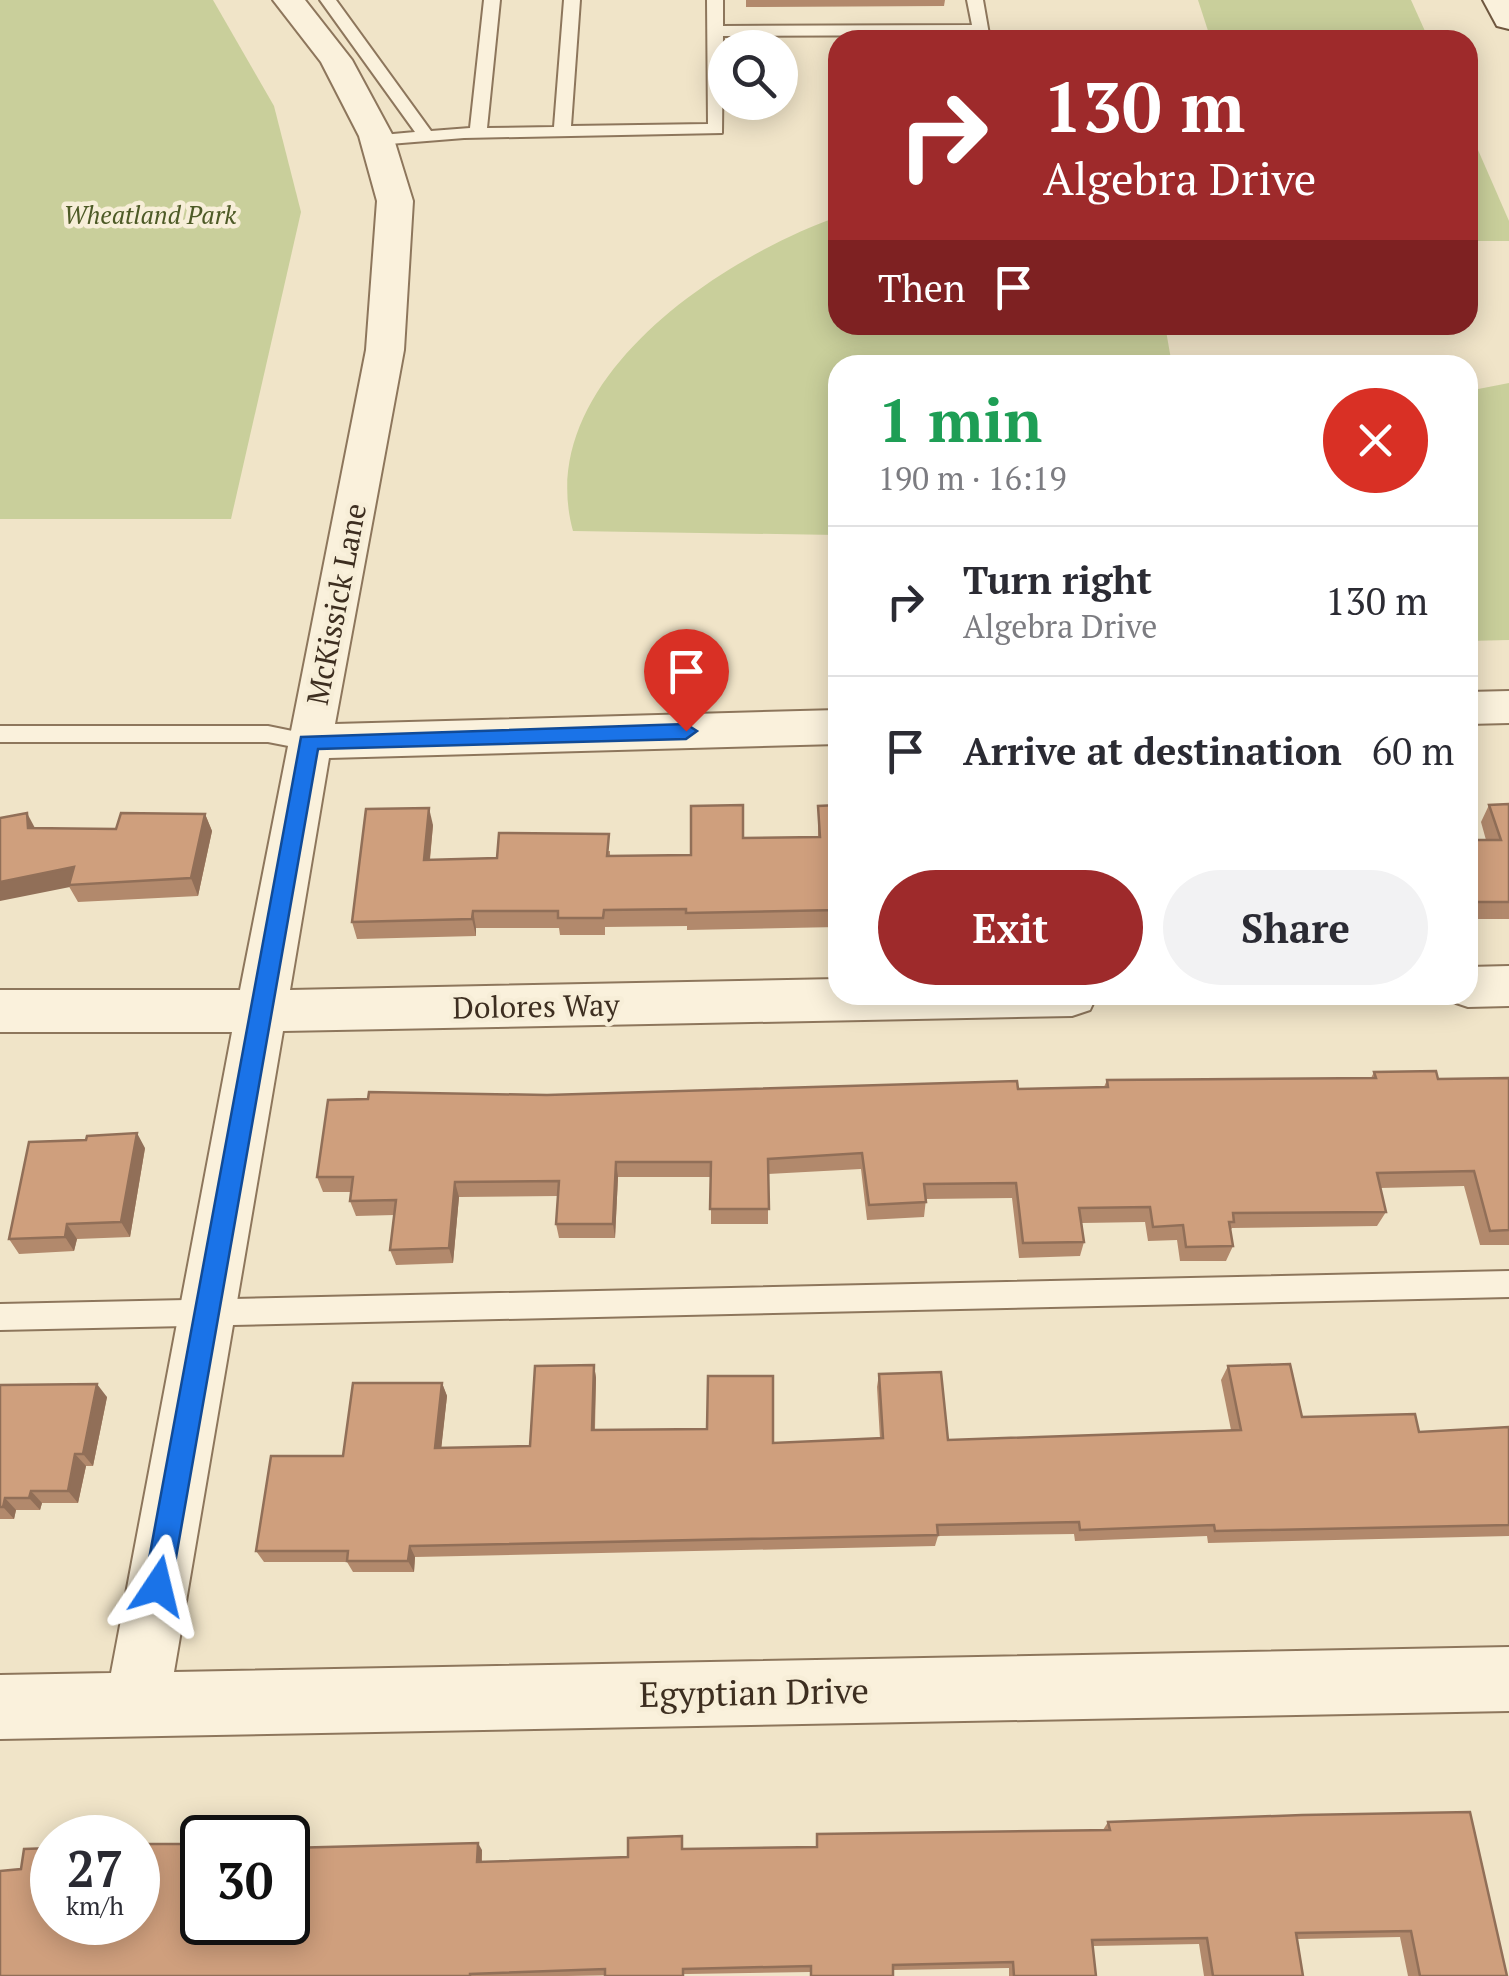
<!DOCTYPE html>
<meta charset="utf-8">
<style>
:root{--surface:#fff;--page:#f2f2f3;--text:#2b2b33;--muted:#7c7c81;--line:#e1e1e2;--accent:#9e2a2b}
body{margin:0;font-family:"PT Serif",serif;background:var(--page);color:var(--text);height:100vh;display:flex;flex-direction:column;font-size:38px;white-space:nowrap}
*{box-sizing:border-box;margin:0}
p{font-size:32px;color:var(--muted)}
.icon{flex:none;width:55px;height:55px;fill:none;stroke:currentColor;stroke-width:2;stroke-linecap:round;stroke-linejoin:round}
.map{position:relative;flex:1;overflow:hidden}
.drawer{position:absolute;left:828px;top:355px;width:650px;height:650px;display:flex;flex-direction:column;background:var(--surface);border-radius:30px;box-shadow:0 5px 25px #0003}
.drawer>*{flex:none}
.hud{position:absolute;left:828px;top:30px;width:650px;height:305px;border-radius:30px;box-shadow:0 5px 25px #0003;background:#9e2a2b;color:#fff;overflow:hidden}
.tools{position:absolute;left:708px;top:30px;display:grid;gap:20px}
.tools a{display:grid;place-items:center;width:90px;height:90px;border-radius:50%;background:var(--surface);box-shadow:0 5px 25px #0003;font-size:50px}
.speed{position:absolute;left:30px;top:1815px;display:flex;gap:20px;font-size:50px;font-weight:700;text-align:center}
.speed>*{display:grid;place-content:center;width:130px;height:130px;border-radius:50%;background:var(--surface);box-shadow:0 5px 25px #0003;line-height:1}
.speed small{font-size:25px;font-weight:400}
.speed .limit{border:5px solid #111;border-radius:15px;background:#fff;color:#111}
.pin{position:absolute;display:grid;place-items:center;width:85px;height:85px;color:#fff;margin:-102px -42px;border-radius:50% 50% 50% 0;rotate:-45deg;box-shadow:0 0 10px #0007}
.pin .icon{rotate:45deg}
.me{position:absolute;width:110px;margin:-55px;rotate:10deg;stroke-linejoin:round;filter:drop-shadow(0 0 8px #0008)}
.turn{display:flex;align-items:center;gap:35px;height:210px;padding:0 50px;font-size:45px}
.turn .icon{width:130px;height:130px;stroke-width:2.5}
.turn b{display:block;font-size:70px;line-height:85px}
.then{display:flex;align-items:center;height:95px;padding:0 50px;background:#0003;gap:20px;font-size:38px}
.round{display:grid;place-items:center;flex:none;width:105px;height:105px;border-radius:52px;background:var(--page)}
.overview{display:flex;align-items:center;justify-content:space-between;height:170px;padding:0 50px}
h1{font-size:60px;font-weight:800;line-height:75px;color:#1e9e55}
.cta{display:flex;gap:20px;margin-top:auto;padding:20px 50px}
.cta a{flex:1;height:115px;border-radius:60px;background:var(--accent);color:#fff;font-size:40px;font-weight:800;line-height:115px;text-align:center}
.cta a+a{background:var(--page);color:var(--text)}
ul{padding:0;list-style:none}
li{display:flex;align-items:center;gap:30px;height:150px;padding:0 50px;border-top:2px solid var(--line)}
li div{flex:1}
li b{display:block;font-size:38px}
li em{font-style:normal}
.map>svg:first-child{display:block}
.green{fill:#c9cf9b}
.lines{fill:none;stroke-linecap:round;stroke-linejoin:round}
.lane-casing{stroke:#8d765c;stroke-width:4}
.street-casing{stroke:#8d765c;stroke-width:4}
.secondary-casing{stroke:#6f573f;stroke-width:4}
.lane{fill:#faf1dc;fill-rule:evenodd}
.street{fill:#faf1dc;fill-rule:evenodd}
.secondary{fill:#faf1dc;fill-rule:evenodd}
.wall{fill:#b2896c}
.shaded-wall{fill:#916f58}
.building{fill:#cf9f7d;stroke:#916f58;stroke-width:2.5}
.route{fill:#1a73e8;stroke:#114b97;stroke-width:2.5}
.labels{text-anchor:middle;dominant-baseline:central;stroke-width:9;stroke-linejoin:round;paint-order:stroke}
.far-park-label{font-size:25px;font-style:italic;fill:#4d5a26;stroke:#f7eed8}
.street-label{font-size:30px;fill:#3d2e20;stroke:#f7eed8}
.near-street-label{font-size:35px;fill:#3d2e20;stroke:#f7eed8}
</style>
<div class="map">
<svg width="1509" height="1976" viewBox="0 0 1509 1976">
<rect width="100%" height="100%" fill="#f0e4c8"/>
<g class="green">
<path d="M 0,0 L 213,0 L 274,106 L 301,212 L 231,519 L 0,519 Z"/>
<path d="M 1198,0 L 1411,0 L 1429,40 L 1211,40 Z"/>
<path d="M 1468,127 L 1509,221 L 1509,241 L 1468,241 Z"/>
<path d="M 837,217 L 838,325 L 1165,325 L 1172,365 L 838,365 L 837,535 L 573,531 C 532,382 719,259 837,217 Z"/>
<path d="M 1509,383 L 1509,640 L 1468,641 L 1468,391 Z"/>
</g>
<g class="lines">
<defs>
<g id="lane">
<path d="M 320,0 L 336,0 L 431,131 L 470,128 L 484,0 L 500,0 L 487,128 L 554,127 L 564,0 L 580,0 L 571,126 L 708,124 L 707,0 L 723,0 L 723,26 L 972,25 L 967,0 L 983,0 L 990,40 L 974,40 L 973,35 L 723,36 L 722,133 L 464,138 L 377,145 L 371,144 L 371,136 L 415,132 Z"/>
<path d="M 0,726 L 268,726 L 317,736 L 320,742 L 309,750 L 268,742 L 0,742 Z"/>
<path d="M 1509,1271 L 1509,1297 L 0,1330 L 0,1304 Z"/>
</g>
<g id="street">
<path d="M 273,0 L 305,0 L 352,60 L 393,136 L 413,201 L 404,350 L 335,724 L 838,710 L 838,744 L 329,758 L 290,990 L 838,979 L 838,995 L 1097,995 L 1090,1010 L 1072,1016 L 283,1031 L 174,1672 L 1509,1647 L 1509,1711 L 0,1739 L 0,1675 L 111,1673 L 232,1032 L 0,1032 L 0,990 L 240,990 L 366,350 L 377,201 L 359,136 L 321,62 Z"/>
<path d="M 1509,691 L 1509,723 L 1468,724 L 1468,692 Z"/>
<path d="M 1509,966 L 1509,1006 L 1468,1007 L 1450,1001 L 1447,995 L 1468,995 L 1468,967 Z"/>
</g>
<path id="secondary" d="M 1483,0 L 1509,0 L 1509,29 L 1497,26 Z"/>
</defs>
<use href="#lane" class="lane-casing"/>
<use href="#street" class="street-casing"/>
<use href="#secondary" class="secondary-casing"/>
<use href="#lane" class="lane"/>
<use href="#street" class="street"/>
<use href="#secondary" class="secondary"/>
</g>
<g class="wall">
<path d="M 746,0 L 945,0 L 944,6 L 746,7 Z"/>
<path d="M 1509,804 L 1509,919 L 1468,919 L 1468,840 L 1486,840 L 1481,822 L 1489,805 Z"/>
<path d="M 838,805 L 838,927 L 687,930 L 687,926 L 605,927 L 605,935 L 560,935 L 559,928 L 476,928 L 476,936 L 357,939 L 352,922 L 433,825 L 430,860 L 497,858 L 610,851 L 610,856 L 691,855 L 743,838 L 818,837 L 818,806 Z"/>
<path d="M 205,814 L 212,831 L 198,896 L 78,902 L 35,828 L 116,829 Z"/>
<path d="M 1374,1072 L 1438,1079 L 1509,1078 L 1509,1245 L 1480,1245 L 1464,1186 L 1380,1188 L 1386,1212 L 1377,1226 L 1232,1228 L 1230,1231 L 1233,1246 L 1226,1261 L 1180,1261 L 1177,1240 L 1148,1241 L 1145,1222 L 1082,1223 L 1084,1242 L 1080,1256 L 1019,1258 L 1012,1198 L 926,1199 L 924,1217 L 867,1220 L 861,1169 L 768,1174 L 768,1224 L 711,1224 L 711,1177 L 618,1177 L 615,1238 L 559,1238 L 556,1224 L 558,1196 L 459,1197 L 453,1263 L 396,1265 L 390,1250 L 394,1215 L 356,1216 L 350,1201 L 352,1192 L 323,1192 L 317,1177 L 547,1095 L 1104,1087 L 1107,1080 L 1371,1078 Z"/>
<path d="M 145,1148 L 130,1237 L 77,1239 L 74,1251 L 19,1254 L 9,1239 Z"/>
<path d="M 594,1365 L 596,1378 L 595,1430 L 773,1443 L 880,1439 L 877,1387 L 879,1374 L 948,1440 L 1231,1430 L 1221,1380 L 1228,1366 L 1302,1417 L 1419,1432 L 1509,1427 L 1509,1536 L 1208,1543 L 1207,1536 L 1075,1541 L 1074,1534 L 938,1536 L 935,1546 L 415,1557 L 414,1572 L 353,1572 L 347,1562 L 264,1562 L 256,1551 L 343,1456 L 442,1383 L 447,1396 L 441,1448 L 530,1446 Z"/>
<path d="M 0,1385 L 107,1397 L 93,1466 L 86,1466 L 78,1503 L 42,1503 L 40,1510 L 16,1510 L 14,1519 L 0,1519 Z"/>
<path d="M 1302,1815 L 1507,1976 L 1408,1976 L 1400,1937 L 1297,1939 L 1303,1976 L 1204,1976 L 1199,1944 L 1093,1946 L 1096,1976 L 1009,1976 L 1009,1968 L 893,1970 L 893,1976 L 810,1976 L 810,1972 L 567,1976 L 0,1976 L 288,1922 L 288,1847 L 289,1848 L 482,1850 L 482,1862 L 628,1857 L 683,1843 L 683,1849 L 816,1847 L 817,1834 L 1103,1830 L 1108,1822 Z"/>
</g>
<g class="shaded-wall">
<path d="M 429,808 L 433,825 L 428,877 L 424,860 Z"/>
<path d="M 27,813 L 36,830 L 28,828 Z"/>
<path d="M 205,814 L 212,831 L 198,896 L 191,878 Z"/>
<path d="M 74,867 L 69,885 L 70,887 L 0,901 L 0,882 Z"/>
<path d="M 473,911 L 476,928 L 476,936 L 472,919 Z"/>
<path d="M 137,1133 L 145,1148 L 130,1237 L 121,1222 Z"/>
<path d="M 616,1162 L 618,1177 L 615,1238 L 613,1224 Z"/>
<path d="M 455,1182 L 459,1197 L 453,1263 L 449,1248 Z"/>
<path d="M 67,1224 L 77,1239 L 74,1251 L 65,1237 Z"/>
<path d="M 594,1365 L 596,1378 L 594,1442 L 592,1430 Z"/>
<path d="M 442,1383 L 447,1396 L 440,1460 L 435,1448 Z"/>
<path d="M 97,1384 L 107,1397 L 93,1466 L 83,1454 Z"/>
<path d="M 75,1454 L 86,1466 L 78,1503 L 68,1491 Z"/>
<path d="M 31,1491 L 42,1503 L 40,1510 L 29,1498 Z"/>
<path d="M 5,1498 L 16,1510 L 14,1519 L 3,1507 Z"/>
<path d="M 410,1546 L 415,1557 L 414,1572 L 408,1561 Z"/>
<path d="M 478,1843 L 482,1850 L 481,1869 L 477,1862 Z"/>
</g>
<g class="building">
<path d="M 1509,804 L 1509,902 L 1468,902 L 1468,840 L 1501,840 L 1489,805 Z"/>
<path d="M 743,805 L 743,838 L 820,837 L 818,806 L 838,805 L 838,910 L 686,913 L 686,909 L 604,910 L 603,918 L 558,918 L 558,911 L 473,911 L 472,919 L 352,922 L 366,809 L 429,808 L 424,860 L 497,858 L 499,833 L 609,834 L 607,856 L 691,855 L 691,806 Z"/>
<path d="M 27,813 L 28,828 L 116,829 L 121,813 L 205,814 L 191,878 L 69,885 L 74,867 L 0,882 L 0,818 Z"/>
<path d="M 1436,1071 L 1438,1079 L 1509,1078 L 1509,1230 L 1490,1231 L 1474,1171 L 1377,1173 L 1386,1212 L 1233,1213 L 1234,1222 L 1229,1222 L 1233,1246 L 1186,1247 L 1183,1225 L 1153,1227 L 1150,1207 L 1079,1208 L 1084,1242 L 1023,1243 L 1016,1183 L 924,1184 L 926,1202 L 869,1205 L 862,1153 L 768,1159 L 769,1209 L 710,1209 L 711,1162 L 616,1162 L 613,1224 L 556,1224 L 559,1181 L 455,1182 L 449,1248 L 390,1250 L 396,1200 L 350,1201 L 353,1177 L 317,1177 L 328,1100 L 368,1099 L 369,1092 L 547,1095 L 1017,1081 L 1018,1089 L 1108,1087 L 1107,1080 L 1376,1078 L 1374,1072 Z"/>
<path d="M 137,1133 L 121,1222 L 67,1224 L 65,1237 L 9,1239 L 29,1142 L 86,1140 L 87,1136 Z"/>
<path d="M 1290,1364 L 1302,1417 L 1415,1414 L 1419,1432 L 1509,1427 L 1509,1525 L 1215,1531 L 1214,1525 L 1080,1530 L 1079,1522 L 937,1525 L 938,1535 L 410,1546 L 408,1561 L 347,1561 L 348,1551 L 256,1551 L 271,1456 L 343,1456 L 353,1383 L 442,1383 L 435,1448 L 530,1446 L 535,1366 L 594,1365 L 592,1430 L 707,1429 L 708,1376 L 773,1376 L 773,1443 L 883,1438 L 879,1374 L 941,1372 L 948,1440 L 1241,1430 L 1228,1366 Z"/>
<path d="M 97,1384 L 83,1454 L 75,1454 L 68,1491 L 31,1491 L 29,1498 L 5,1498 L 3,1507 L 0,1507 L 0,1385 Z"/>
<path d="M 1470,1812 L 1507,1976 L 1420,1976 L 1411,1931 L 1296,1933 L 1303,1976 L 1213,1976 L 1207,1938 L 1092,1940 L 1096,1976 L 1014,1976 L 1013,1962 L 893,1965 L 893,1976 L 811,1976 L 811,1966 L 683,1969 L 683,1976 L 605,1976 L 605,1969 L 470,1974 L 470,1976 L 0,1976 L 0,1871 L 21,1869 L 24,1849 L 52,1848 L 52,1922 L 138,1922 L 138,1844 L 202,1844 L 202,1922 L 288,1922 L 288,1848 L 478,1843 L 477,1862 L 628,1857 L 628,1838 L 682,1836 L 682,1849 L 817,1847 L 817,1834 L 1110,1830 L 1108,1822 L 1302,1815 Z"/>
</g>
<path class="route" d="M 686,724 L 697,731 L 686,739 L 318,749 L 171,1586 L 167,1596 L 158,1600 L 148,1596 L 144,1586 L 301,737 Z"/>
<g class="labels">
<g class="far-park-label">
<text x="150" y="214">Wheatland Park</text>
</g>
<g class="street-label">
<text transform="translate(336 604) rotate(-79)">McKissick Lane</text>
<text transform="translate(536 1006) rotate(-1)">Dolores Way</text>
</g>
<g class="near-street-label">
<text transform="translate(754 1692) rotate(-1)">Egyptian Drive</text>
</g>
</g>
</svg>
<div class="tools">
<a><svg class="icon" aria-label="search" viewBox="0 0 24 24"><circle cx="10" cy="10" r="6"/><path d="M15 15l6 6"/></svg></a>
</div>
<div class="speed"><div>27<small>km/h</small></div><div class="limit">30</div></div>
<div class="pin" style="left:686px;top:731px;background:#d93025"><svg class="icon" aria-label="arrive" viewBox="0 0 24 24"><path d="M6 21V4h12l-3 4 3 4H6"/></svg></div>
<svg class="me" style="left:158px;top:1586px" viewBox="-20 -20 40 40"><path d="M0-17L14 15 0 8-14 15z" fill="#1a73e8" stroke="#fff" stroke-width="4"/></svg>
<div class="hud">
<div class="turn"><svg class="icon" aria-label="right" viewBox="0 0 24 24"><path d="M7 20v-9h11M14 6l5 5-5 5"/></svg><div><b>130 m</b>Algebra Drive</div></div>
<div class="then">Then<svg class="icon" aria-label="arrive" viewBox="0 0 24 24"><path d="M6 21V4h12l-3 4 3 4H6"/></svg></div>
</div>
<section class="drawer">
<div class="overview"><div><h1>1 min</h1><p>190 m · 16:19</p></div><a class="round" style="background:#d93025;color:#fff"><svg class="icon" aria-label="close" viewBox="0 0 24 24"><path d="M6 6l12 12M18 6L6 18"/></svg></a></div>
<ul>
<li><svg class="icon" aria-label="right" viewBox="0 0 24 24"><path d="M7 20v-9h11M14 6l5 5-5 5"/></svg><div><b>Turn right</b><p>Algebra Drive</p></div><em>130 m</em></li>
<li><svg class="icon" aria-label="arrive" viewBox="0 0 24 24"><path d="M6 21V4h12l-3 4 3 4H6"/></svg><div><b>Arrive at destination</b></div><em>60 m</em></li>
</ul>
<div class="cta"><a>Exit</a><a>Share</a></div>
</section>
</div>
